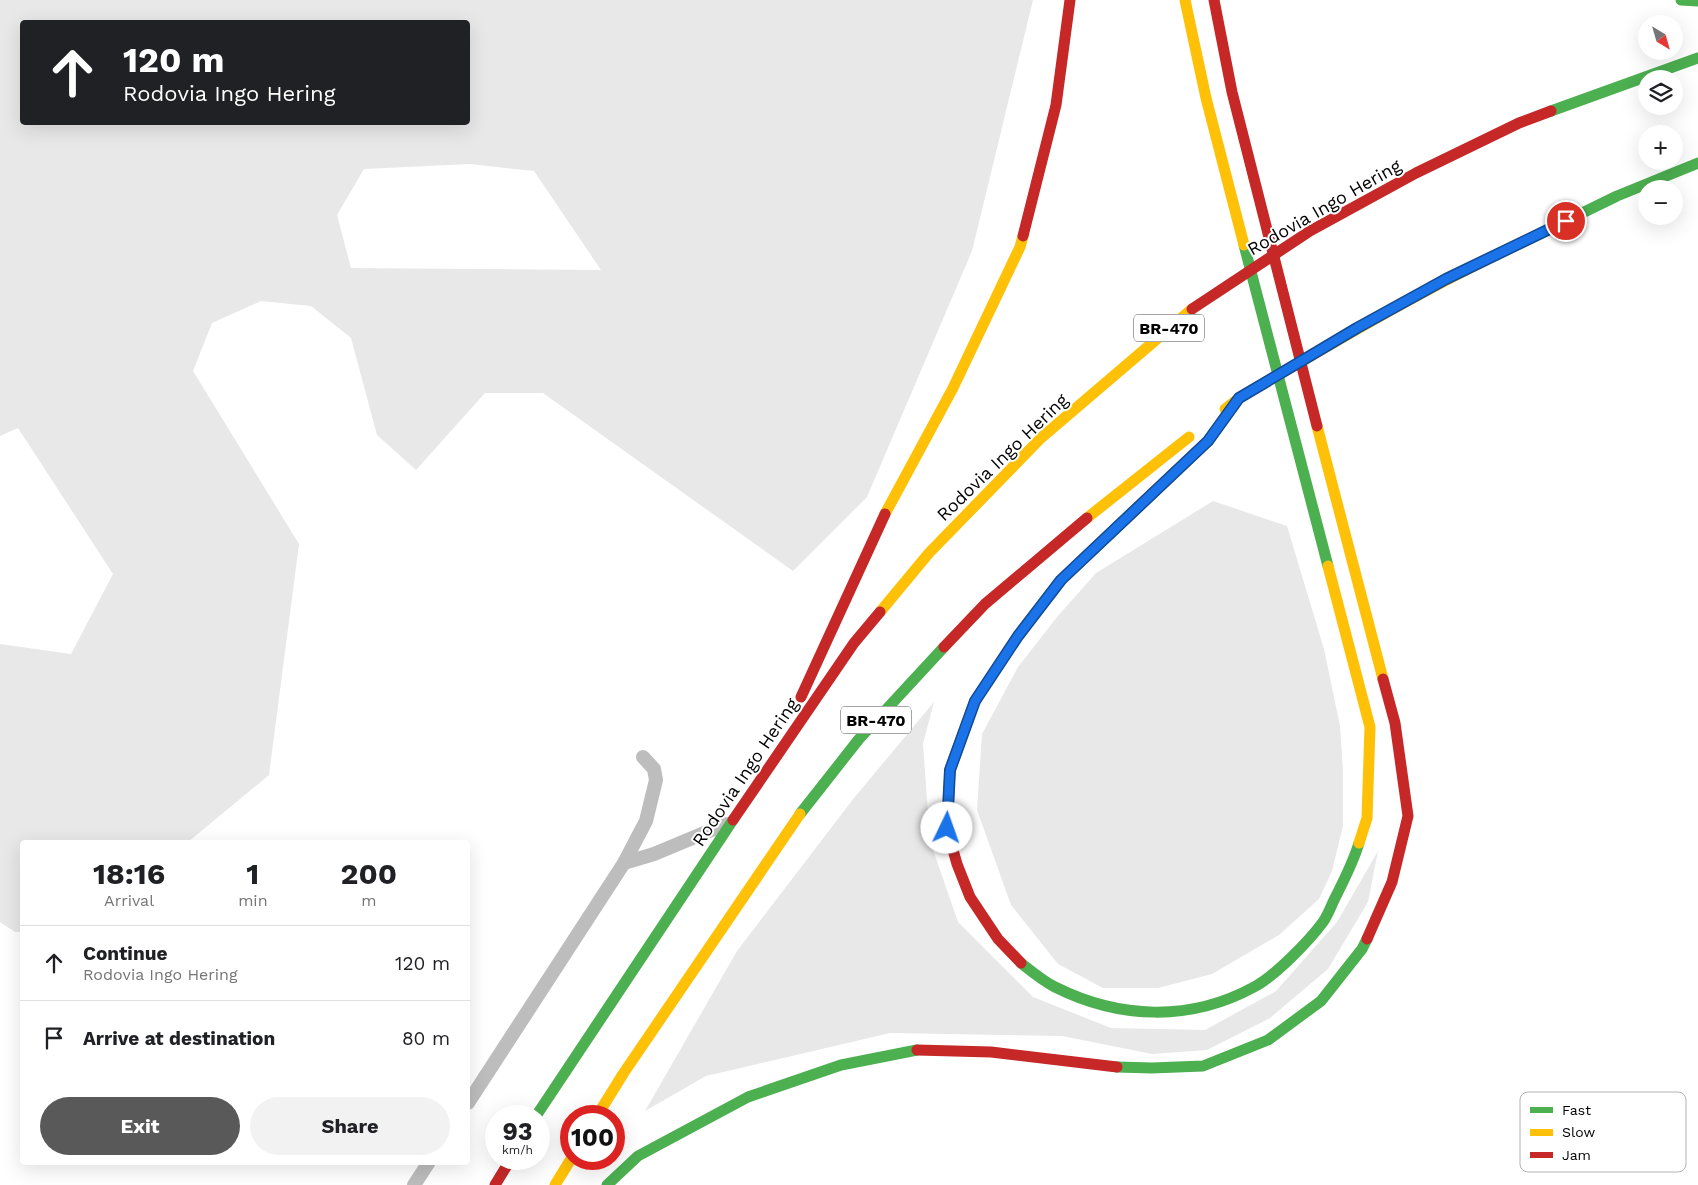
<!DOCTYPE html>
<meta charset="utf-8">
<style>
:root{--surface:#fff;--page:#f2f2f2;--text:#202124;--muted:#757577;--line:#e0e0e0;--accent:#595959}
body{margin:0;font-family:"Work Sans",sans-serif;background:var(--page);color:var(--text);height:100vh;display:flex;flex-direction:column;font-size:19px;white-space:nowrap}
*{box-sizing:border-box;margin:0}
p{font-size:16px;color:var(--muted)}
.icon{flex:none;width:28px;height:28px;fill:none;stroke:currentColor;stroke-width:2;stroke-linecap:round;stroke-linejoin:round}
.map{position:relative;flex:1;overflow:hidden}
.drawer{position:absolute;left:20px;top:840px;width:450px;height:325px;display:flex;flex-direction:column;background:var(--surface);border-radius:5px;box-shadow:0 5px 20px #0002}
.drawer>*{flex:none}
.hud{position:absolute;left:20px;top:20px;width:450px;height:105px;border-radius:5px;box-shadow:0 5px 20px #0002;background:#202124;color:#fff;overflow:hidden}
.needle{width:32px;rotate:143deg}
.buttons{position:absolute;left:1638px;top:15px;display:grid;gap:10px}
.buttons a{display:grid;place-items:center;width:45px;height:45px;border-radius:50%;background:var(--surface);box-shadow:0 5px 20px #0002;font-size:25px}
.speed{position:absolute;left:485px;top:1105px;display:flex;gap:10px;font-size:25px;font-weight:700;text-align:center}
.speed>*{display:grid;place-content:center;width:65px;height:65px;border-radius:50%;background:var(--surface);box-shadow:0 5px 20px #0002;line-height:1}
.speed small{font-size:12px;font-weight:400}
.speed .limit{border:8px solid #d22;background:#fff;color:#111}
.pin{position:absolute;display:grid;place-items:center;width:42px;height:42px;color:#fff;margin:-21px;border:2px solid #fff;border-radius:50%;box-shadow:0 1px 5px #0007}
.me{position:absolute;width:55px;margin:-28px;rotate:3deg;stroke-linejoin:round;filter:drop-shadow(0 0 4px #0008)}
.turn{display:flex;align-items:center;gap:18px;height:105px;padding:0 20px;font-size:22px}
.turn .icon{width:65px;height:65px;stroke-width:2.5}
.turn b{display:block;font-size:35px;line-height:42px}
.eta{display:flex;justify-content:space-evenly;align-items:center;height:85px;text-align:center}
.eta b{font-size:30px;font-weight:700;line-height:35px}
.cta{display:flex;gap:10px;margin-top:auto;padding:10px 20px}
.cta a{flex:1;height:58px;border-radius:30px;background:var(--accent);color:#fff;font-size:20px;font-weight:700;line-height:58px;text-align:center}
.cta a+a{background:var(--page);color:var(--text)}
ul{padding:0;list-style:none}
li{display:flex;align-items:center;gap:15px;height:75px;padding:0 20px;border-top:1px solid var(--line)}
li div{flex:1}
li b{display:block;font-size:19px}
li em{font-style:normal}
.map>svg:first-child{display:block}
.green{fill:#e8e8e8;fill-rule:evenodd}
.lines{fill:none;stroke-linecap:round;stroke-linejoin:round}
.lane{stroke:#bdbdbd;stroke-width:14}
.fast{stroke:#4caf50;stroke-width:11}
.slow{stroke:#ffc107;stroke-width:11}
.jam{stroke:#c62828;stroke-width:11}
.route-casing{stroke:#114b97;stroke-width:12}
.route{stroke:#1a73e8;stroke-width:9}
.labels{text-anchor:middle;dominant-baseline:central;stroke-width:4;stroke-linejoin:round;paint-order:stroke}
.shield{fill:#fff;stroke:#4c4c4c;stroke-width:1}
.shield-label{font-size:16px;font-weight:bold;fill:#000}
.street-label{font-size:18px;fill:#000;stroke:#fff}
.key{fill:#fff;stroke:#b2b2b2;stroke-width:1}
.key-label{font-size:14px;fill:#000}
</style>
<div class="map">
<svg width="1698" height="1185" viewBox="0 0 1698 1185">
<rect width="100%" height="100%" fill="#fff"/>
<g class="green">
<path d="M 0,0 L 1033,0 L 972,251 L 867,497 L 793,571 L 543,393 L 485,393 L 416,470 L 377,435 L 351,338 L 311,306 L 261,301 L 212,323 L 193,371 L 299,544 L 269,775 L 188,842 L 22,842 L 22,932 L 15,932 L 0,922 L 0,644 L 71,654 L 113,574 L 18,428 L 0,436 ZM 22,22 L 468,22 L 468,122 L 22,122 ZM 470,164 L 534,171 L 601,270 L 351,268 L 337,215 L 364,169 Z"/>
<path d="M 1213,501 L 1287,526 L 1324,649 L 1340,726 L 1343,771 L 1343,826 L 1332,871 L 1319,899 L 1279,935 L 1212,974 L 1158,988 L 1103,988 L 1058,964 L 1011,905 L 977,810 L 982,734 L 1018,667 L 1057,617 L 1096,573 Z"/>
<path d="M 934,702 L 923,744 L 930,841 L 958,922 L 1033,997 L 1111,1028 L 1205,1030 L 1276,991 L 1337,922 L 1378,851 L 1368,902 L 1328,969 L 1270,1018 L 1207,1050 L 1152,1054 L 1062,1036 L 890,1033 L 706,1076 L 645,1111 L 737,951 L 854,798 Z"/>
</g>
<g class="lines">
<g class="lane">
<path d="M 624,863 L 654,854 L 726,824"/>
<path d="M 468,1103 L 624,863 L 646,821 L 656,780 L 654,769 L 643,757"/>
<path d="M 414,1185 L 429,1162"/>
</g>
<g class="fast">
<path d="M 1681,0 L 1698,1"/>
<path d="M 1551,111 L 1698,58"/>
<path d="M 1244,245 L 1328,566"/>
<path d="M 1496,255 L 1617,196 L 1698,163"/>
<path d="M 800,814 L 859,739 L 944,647"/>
<path d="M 1021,963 C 1031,971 1043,981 1055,987 C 1119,1019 1190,1022 1254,987 C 1275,976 1309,941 1323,922 C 1328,915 1331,906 1335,898 C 1344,880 1353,863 1359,843"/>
<path d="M 1117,1067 L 1152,1068 L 1203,1066 L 1268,1040 L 1321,1001 L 1362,949 L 1367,939"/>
<path d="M 536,1116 L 733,820"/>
<path d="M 607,1185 L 638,1156 L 748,1097 L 841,1065 L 917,1050"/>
</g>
<g class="slow">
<path d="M 1185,0 L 1206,98 L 1244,245"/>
<path d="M 1225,409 L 1239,398 C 1324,348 1408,298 1496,255"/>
<path d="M 1317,426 L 1383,679"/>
<path d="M 885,514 L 953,388 L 1020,247 L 1023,236"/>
<path d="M 1087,518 L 1189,437"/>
<path d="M 1328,566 L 1370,727 L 1367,818 L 1359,843"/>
<path d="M 880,612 L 929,553 L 1041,438 L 1192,309"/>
<path d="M 960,742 L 975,701 L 1018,636 L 1061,580 L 1079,563"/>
<path d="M 597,1116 L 623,1074 L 800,814"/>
<path d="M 555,1185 L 571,1159"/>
</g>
<g class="jam">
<path d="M 1214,0 L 1232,92 L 1317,426"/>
<path d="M 1023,236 L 1056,105 L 1070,0"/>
<path d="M 1192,309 L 1310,231 L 1416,173 L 1519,123 L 1551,111"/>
<path d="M 1079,563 L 1208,441 L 1239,398"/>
<path d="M 944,647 L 985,604 L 1087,518"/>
<path d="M 801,697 L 885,514"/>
<path d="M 960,742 L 950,770 L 947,829 L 957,864 L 970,897 L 998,939 L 1021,963"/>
<path d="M 733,820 L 854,643 L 880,612"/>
<path d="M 1367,939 L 1392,882 L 1408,816 L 1395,723 L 1383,679"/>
<path d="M 917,1050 L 991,1052 L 1117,1067"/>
<path d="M 495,1185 L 511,1159"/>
</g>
</g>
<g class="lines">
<defs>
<path id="route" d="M 947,828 L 950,770 L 975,701 L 1018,636 L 1061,580 L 1208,441 L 1239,398 L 1357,328 L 1446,279 L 1566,221"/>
</defs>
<use href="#route" class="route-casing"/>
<use href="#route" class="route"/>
</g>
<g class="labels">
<g class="shield">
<rect x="1134" y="314.5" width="70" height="27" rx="4"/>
<rect x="841" y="706.5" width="70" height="27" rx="4"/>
</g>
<g class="shield-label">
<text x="1169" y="328">BR-470</text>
<text x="876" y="720">BR-470</text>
</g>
<g class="street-label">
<text transform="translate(1324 207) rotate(-30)">Rodovia Ingo Hering</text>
<text transform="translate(1002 457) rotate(-44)">Rodovia Ingo Hering</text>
<text transform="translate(745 772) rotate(-56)">Rodovia Ingo Hering</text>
</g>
</g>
<rect x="1520" y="1092" width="166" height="80" rx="8" class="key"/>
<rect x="1530" y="1107" width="23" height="6" fill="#4caf50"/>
<rect x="1530" y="1129" width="23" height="7" fill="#ffc107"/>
<rect x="1530" y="1152" width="23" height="6" fill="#c62828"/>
<g class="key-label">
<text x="1562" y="1115">Fast</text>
<text x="1562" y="1137">Slow</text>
<text x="1562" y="1160">Jam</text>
</g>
</svg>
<div class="buttons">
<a><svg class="needle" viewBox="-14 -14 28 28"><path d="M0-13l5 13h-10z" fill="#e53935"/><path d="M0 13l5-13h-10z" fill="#757577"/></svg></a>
<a><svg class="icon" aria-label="layers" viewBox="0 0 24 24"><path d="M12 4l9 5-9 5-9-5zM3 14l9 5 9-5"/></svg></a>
<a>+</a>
<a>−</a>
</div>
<div class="speed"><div>93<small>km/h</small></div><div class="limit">100</div></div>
<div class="pin" style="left:1566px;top:221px;background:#d93025"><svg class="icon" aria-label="arrive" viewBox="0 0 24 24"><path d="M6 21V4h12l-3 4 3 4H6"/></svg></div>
<svg class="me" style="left:947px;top:828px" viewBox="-20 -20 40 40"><circle r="19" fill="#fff"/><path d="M0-13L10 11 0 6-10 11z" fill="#1a73e8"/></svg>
<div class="hud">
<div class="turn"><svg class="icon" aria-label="ahead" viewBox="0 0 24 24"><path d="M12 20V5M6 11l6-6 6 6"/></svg><div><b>120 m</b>Rodovia Ingo Hering</div></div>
</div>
<section class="drawer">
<div class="eta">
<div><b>18:16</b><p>Arrival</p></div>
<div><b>1</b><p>min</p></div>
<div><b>200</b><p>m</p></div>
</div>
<ul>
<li><svg class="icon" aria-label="ahead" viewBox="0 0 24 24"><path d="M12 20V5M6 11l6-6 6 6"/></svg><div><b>Continue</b><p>Rodovia Ingo Hering</p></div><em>120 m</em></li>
<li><svg class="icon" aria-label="arrive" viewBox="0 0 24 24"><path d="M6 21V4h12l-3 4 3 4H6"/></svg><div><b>Arrive at destination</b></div><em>80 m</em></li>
</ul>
<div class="cta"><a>Exit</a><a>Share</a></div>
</section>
</div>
